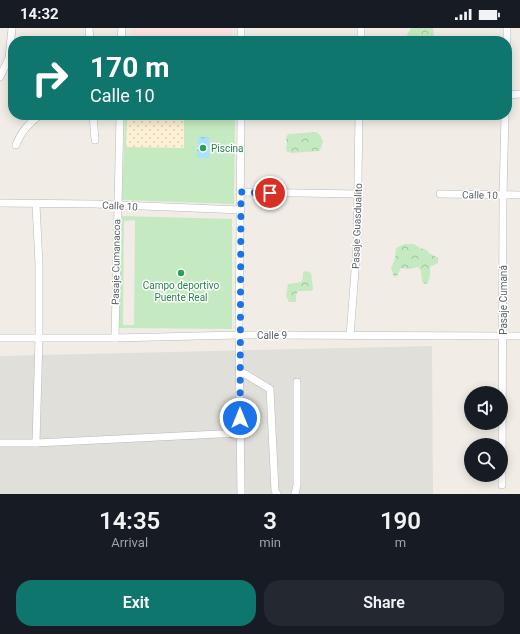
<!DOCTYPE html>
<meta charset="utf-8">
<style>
:root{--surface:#171b24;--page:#242831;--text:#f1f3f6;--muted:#9ea1a6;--accent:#0f766e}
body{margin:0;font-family:Roboto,sans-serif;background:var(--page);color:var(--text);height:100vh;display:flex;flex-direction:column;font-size:15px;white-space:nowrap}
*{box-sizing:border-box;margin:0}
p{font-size:13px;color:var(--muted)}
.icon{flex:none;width:22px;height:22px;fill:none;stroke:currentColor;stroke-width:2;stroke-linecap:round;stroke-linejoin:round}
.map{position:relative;height:466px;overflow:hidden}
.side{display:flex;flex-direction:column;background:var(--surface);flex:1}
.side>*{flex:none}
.guide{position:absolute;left:8px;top:8px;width:504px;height:84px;border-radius:16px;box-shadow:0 2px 10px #0003;background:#0f766e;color:#fff;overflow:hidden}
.fabs{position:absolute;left:464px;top:358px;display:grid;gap:8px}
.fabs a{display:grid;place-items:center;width:44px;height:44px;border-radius:50%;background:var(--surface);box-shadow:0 2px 10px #0003;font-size:20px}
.pin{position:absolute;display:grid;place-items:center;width:34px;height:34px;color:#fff;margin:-17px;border:2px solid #fff;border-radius:50%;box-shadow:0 1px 4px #0007}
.me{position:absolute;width:44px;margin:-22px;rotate:0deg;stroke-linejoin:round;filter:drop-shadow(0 0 3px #0008)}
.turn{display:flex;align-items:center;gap:14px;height:84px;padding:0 16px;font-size:18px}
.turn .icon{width:52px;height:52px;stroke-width:2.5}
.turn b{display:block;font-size:28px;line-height:34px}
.eta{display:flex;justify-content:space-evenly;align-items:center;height:68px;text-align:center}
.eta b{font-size:24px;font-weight:600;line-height:28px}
.action{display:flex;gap:8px;margin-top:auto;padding:8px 16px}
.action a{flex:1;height:46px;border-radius:16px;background:var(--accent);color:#fff;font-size:16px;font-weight:600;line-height:46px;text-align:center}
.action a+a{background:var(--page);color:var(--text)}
.status{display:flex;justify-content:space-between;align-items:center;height:28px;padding:0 20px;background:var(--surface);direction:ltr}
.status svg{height:11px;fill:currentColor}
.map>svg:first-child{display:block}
.industrial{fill:#e1dfda}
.medical{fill:#fde2e2}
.green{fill:#c5eac1;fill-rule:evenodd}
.forest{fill:url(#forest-crowns)}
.sand{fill:url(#sand-dots)}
.water{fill:url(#water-ripples)}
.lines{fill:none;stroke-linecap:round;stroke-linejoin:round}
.street-casing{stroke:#b6b9bd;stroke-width:8}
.street{stroke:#fff;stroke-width:7}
.route{stroke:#1a73e8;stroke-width:7;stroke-dasharray:0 12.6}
.leisure-dot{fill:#2e9e5b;stroke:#fff;stroke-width:1.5}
.labels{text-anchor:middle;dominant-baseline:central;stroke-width:3;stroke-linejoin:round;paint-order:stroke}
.leisure-label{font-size:10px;fill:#27864d;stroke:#fff;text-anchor:start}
.street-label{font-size:10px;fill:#5d6367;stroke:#fff}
</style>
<div class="status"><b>14:32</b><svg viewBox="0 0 49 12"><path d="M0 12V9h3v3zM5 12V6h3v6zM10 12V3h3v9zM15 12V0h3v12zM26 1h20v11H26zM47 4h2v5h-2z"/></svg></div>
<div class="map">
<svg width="520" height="466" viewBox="0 0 520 466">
<defs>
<pattern id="forest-crowns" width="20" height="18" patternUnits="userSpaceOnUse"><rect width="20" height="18" fill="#c5eac1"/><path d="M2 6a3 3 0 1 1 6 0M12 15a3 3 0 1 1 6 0" fill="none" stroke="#a3c1a1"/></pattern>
<pattern id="sand-dots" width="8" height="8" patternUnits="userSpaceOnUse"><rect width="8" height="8" fill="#fdf0d4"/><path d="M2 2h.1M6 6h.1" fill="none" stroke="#dbd0b9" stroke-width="1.8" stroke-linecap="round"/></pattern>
<pattern id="water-ripples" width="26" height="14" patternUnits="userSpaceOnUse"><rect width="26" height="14" fill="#a8e2ff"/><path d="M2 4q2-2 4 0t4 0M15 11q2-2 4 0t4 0" fill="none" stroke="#8cbbd2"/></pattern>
</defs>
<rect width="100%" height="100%" fill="#f1ede6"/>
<path class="industrial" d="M 432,318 L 433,466 L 0,466 L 0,328 Z"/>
<path class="medical" d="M 131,0 L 232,0 L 231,13 L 131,13 Z"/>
<g class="green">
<path d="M 125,87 L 235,87 L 234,176 L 122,172 Z"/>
<path d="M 122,188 L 232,191 L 232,301 L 119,300 ZM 135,192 L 134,297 L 123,297 L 124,193 Z"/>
</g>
<g class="forest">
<path d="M 411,0 L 433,0 L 434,8 L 446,9 L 448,13 L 409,13 L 407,7 Z"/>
<path d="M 316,104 C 324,108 324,117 319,123 L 291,125 L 286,123 L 287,114 L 286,110 L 288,106 Z"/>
<path d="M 405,216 L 414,216 L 420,220 L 427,222 L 429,225 L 438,230 L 438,235 L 430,239 L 430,248 L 428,255 L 425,256 L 422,254 L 421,243 L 418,239 L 410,241 L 401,240 L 397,248 L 394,249 L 391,240 L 395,231 L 396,220 Z"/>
<path d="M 307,243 L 311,245 L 313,261 L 311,263 L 298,263 L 296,267 L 296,274 L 289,274 L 286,268 L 288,256 L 301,254 L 303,250 L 303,244 Z"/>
</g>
<path class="sand" d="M 127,87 L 184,87 L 184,120 L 126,119 Z"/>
<path class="water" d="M 198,109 L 209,109 L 209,130 L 197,130 Z"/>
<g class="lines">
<defs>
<g id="street">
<path d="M 89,0 L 90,13"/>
<path d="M 121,13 L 122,0"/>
<path d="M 241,13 L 241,0"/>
<path d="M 361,13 L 361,0"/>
<path d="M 507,13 L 507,0"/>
<path d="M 0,49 L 9,30 L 12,0"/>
<path d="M 507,67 L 520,66"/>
<path d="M 93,87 L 95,112"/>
<path d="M 241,87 L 239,307 L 241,466"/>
<path d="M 16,117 C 20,105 29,95 40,87"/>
<path d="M 241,164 L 358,166"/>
<path d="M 440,166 L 520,167"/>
<path d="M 0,175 L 95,176 L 241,182"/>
<path d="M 350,308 L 357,217 L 359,87"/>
<path d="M 0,310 L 115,310 L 239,307 L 520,308"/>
<path d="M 115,310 L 120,87"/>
<path d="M 240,343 L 270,361 L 275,463 L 277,466"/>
<path d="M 0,415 L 36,415 L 39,309 L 39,236 L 36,176"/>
<path d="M 36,415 L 240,405"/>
<path d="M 502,457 L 503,167 L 505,87"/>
<path d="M 295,466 L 297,457 L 297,354"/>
</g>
</defs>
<use href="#street" class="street-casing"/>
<use href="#street" class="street"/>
</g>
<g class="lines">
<path class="route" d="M 240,390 L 241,164 L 270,165"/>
</g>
<g class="leisure-dot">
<circle cx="203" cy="120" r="4"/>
<circle cx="181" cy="245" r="4"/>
</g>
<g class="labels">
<g class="leisure-label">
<text x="211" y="120">Piscina</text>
<text x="181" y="257" text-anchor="middle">Campo deportivo<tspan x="181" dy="12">Puente Real</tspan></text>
</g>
<g class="street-label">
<text transform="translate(480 167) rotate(1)">Calle 10</text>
<text transform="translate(120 178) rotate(3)">Calle 10</text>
<text transform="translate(357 198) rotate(-88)">Pasaje Guasdualito</text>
<text transform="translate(116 234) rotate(-89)">Pasaje Cumanacoa</text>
<text transform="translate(503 272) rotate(-90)">Pasaje Cumaná</text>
<text x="272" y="307">Calle 9</text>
</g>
</g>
</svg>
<div class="fabs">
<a><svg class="icon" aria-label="sound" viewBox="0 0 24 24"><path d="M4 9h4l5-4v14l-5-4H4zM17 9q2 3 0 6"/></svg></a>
<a><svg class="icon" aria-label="search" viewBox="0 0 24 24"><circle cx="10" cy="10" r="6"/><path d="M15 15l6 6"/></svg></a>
</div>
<div class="pin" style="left:270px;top:165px;background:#d93025"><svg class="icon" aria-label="arrive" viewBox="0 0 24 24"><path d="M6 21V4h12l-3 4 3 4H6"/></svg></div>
<svg class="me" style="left:240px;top:390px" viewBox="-20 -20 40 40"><circle r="17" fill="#1a73e8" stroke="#fff" stroke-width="3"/><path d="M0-11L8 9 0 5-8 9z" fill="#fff"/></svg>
<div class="guide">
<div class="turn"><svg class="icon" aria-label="right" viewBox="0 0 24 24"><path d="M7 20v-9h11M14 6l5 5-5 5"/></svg><div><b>170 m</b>Calle 10</div></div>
</div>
</div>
<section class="side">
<div class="eta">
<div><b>14:35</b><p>Arrival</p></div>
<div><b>3</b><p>min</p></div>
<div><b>190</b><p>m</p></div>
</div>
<div class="action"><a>Exit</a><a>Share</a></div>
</section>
